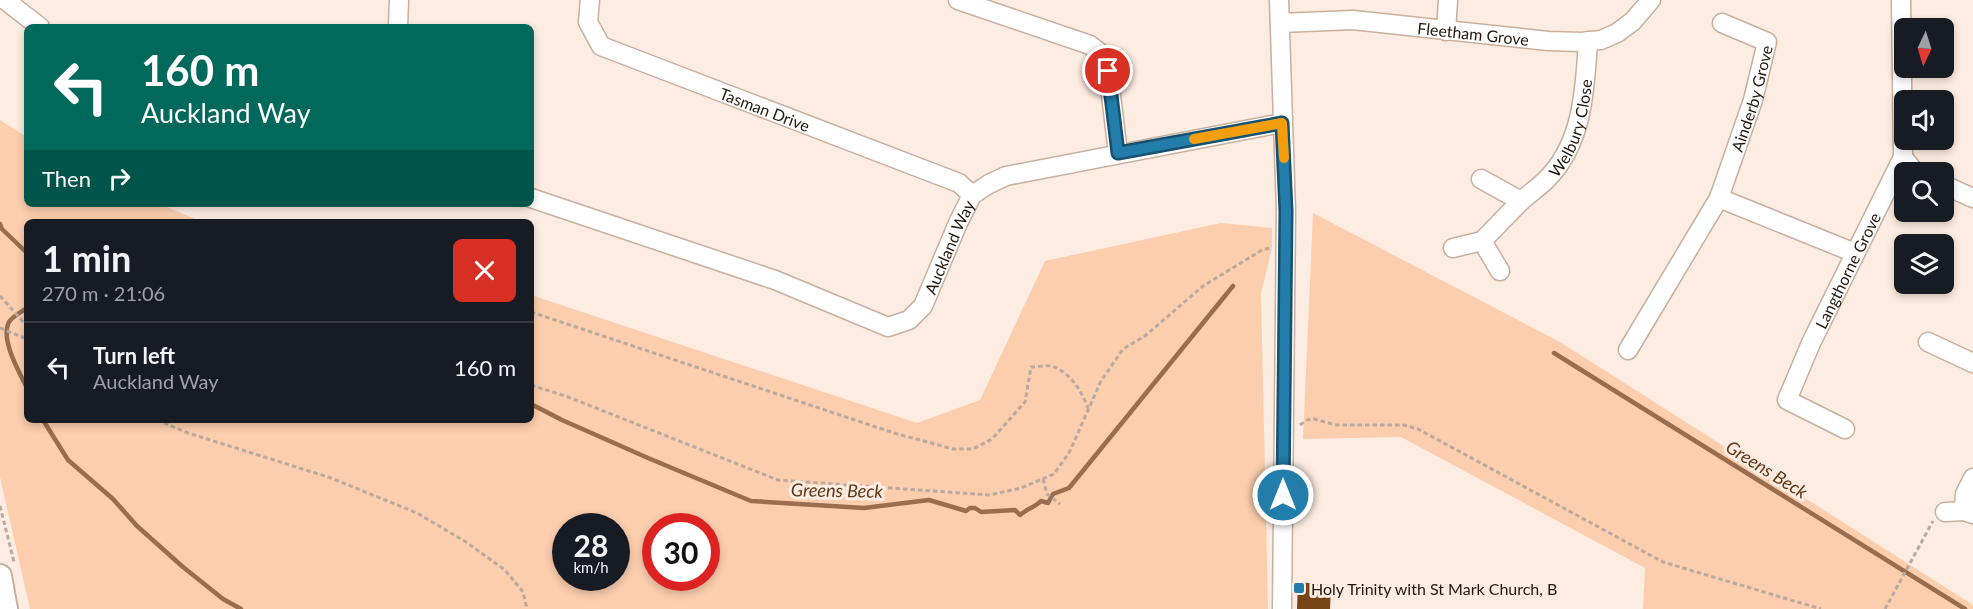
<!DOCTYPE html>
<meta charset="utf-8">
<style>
:root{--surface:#171b24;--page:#20242c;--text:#f1f3f6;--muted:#9ea1a6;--line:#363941}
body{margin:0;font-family:Lato,sans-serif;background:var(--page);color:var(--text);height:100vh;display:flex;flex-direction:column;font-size:22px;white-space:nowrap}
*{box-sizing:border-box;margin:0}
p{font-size:20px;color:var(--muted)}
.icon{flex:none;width:33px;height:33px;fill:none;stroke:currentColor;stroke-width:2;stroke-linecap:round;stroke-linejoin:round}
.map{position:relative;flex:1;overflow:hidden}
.details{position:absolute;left:24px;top:219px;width:510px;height:204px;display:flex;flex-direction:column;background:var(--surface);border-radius:9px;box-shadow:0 3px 9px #0003}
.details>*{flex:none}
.guide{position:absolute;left:24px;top:24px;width:510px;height:183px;border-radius:9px;box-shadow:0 3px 9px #0003;background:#00695c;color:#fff;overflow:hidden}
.needle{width:39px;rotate:184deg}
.controls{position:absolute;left:1894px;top:18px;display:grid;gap:12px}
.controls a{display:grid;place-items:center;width:60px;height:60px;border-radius:9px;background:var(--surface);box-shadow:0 3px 9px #0003;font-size:30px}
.speed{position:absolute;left:552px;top:513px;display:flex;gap:12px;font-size:30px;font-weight:700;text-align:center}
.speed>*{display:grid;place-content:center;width:78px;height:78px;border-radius:50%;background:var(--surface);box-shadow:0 3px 9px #0003;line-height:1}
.speed small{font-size:15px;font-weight:400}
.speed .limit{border:9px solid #d22;background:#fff;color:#111}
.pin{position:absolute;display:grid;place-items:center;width:51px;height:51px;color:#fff;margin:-26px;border:3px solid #fff;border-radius:50%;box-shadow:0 2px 6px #0007}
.me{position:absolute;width:66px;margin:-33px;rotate:0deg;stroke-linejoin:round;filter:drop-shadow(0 0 4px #0008)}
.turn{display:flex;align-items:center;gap:21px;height:126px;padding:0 18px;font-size:27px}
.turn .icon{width:78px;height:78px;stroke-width:2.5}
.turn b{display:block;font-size:42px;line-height:51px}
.then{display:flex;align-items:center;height:57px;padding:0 18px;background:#0003;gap:12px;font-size:22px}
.round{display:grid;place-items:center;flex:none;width:63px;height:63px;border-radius:9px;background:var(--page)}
.head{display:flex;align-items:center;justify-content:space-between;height:102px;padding:0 18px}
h1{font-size:36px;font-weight:700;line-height:45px}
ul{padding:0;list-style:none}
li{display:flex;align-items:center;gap:18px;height:90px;padding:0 18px;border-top:2px solid var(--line)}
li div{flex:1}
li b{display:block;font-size:22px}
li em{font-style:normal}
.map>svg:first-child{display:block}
.green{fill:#fcceae;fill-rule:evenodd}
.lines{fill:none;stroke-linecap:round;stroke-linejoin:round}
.stream{stroke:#996d4d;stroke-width:4.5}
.building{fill:#774317}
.minor-casing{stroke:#c9af9d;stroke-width:21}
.tertiary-casing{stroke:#c9af9d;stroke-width:26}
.path{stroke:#b9aaa0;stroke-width:3;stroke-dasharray:4.5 3;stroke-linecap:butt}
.minor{stroke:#fff;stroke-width:18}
.tertiary{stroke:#fff;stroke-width:22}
.route-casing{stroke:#17516f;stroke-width:15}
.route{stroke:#237dab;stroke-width:10}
.slow{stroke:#f59e0b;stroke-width:10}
.poi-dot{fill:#237dab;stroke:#fdece1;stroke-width:2}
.labels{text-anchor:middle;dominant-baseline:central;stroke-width:6;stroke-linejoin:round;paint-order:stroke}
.street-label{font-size:16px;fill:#211811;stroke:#fdece1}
.poi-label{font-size:16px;fill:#211811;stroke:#fdece1;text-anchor:start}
.water-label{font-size:18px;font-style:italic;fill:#5e3616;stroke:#fdece1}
</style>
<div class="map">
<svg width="1973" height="609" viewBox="0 0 1973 609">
<rect width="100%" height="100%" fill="#fdece1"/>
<g class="green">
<path d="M 0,120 L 27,137 L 27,204 L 160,204 L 202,222 L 27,222 L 27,420 L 531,420 L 531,295 L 917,423 L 980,400 L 1045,261 L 1221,223 L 1272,228 L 1272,248 L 1261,293 L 1268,609 L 30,609 L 0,477 ZM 566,526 L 616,526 L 616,578 L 566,578 ZM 656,526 L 706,526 L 706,578 L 656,578 Z"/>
<path d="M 1313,213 L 1560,342 L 1973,605 L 1973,609 L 1643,609 L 1645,568 L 1401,437 L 1303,439 Z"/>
</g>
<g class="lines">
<g class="stream">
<path d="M 0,224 L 2,229 L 27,253"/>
<path d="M 27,308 C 21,312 13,316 9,322 C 0,339 19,372 27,388"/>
<path d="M 1554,353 L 1965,609"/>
<path d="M 531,404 L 562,420 L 648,458 L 751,501 L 864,508 L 929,500 L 966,511 L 970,508 L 975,508 L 981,512 L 1015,510 L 1020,515 C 1027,509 1035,507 1041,501 L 1048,503 L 1053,494 L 1069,488 L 1233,286"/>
<path d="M 43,420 L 68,460 L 113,499 L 137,526 L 183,567 L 223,599 L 241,609"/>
</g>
</g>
<path class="building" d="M 1298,582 L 1331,585 L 1330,609 L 1297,609 Z"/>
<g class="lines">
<defs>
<g id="minor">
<path d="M 5,0 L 40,27"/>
<path id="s1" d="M 590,0 L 588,22 L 601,46 L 959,183 L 972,195"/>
<path d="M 958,0 L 1090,45 L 1099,52 L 1108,71 L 1118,153"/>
<path d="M 1279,0 L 1286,211 L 1282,609"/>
<path id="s2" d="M 1280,23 L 1353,20 L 1548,41 L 1582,42 L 1601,40 L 1617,33 L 1633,21 L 1651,0"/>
<path d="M 398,27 L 399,0"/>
<path d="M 1446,31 L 1448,0"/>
<path d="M 1903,157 L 1915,172"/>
<path d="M 1944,185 L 1973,198"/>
<path id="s3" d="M 531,198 L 775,280 L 888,327 L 909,320 L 923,306 L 958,223 L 972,195 L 989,184 L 1006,176 L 1282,123"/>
<path id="s4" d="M 1719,198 L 1753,100 L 1767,42 L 1722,23"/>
<path id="s5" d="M 1521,201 C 1529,194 1539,187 1546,180 C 1583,144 1585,89 1588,41"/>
<path d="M 1482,241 L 1500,271"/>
<path d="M 1453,248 L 1482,241 L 1521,201 L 1481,179"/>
<path d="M 1928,342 L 1973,363"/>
<path d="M 1628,350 L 1719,198 L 1855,253"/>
<path id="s6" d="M 1845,429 L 1787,400 L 1811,343 L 1903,157 L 1901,0"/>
<path d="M 1973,478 L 1965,494 L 1964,511 L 1973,514"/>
<path d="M 1945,512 L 1964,511"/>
</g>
<path id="tertiary" d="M 0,576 L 6,609"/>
</defs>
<use href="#minor" class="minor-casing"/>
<use href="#tertiary" class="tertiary-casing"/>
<g class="path">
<path d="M 0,296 L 27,326"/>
<path d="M 531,312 L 894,433 L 953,449 L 973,449 L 992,439 L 1025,402 L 1031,367 C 1037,367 1045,365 1051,366 C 1070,371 1082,392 1088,408"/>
<path d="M 0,328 L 27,339"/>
<path d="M 531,385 L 568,397 L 778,480 L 989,495 L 1021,488 L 1054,474 L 1069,453 L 1101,381 L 1123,349 L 1145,336 L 1203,286 L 1262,250 L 1270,248"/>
<path d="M 157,420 L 188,433 L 331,478 L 417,513 L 466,542 L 505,570 L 523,592 L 527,609"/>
<path d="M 1300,425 L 1307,420 L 1314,419 L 1336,425 L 1403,425 L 1418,429 L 1663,562 L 1821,609"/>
<path d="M 1043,479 L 1047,494 L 1060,504"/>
<path d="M 0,506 L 14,562"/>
<path d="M 1885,609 L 1933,521"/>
</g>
<use href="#minor" class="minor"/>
<use href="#tertiary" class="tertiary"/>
</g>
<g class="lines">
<defs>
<path id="route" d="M 1108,71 L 1118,153 L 1282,123 L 1286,211 L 1283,495"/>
</defs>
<use href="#route" class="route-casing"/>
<use href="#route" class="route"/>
<path class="slow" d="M 1194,139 L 1282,123 L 1284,158"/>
</g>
<rect class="poi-dot" x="1293" y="582" width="12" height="12" rx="3"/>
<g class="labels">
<g class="street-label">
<text stroke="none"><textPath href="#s2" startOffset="194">Fleetham Grove</textPath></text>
<text stroke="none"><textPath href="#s4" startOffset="105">Ainderby Grove</textPath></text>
<text stroke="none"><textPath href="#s1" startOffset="225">Tasman Drive</textPath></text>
<text stroke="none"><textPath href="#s5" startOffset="92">Welbury Close</textPath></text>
<text stroke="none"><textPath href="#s3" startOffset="486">Auckland Way</textPath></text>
<text stroke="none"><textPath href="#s6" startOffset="208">Langthorne Grove</textPath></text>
</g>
<g class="poi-label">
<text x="1311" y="588">Holy Trinity with St Mark Church, B</text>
</g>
<g class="water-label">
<text transform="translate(1767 469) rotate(32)">Greens Beck</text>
<text transform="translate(837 490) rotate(1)">Greens Beck</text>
</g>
</g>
</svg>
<div class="controls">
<a><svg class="needle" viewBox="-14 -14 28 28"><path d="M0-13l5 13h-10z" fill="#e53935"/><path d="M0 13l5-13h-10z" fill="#9ea1a6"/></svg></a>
<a><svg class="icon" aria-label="sound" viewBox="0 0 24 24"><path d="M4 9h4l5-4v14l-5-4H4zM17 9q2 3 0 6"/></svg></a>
<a><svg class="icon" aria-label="search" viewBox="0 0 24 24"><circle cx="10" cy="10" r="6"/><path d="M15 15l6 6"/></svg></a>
<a><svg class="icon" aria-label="layers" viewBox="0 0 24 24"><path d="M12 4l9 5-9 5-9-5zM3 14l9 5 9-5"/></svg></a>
</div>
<div class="speed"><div>28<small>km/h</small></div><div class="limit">30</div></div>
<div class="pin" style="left:1108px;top:71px;background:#d93025"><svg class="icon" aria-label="arrive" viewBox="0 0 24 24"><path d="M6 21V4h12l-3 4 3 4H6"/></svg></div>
<svg class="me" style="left:1283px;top:495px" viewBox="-20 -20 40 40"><circle r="17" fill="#237dab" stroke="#fff" stroke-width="3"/><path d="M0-11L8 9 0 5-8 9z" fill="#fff"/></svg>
<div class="guide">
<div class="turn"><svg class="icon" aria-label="left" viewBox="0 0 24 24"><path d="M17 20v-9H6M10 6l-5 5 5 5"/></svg><div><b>160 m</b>Auckland Way</div></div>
<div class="then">Then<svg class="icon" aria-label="right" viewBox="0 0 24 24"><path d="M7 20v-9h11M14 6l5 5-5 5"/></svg></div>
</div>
<section class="details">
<div class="head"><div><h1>1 min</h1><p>270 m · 21:06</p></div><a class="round" style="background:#d93025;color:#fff"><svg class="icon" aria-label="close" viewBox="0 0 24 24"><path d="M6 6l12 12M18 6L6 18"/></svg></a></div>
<ul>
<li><svg class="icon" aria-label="left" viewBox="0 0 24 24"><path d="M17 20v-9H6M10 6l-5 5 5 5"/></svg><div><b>Turn left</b><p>Auckland Way</p></div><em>160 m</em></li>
</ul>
</section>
</div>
